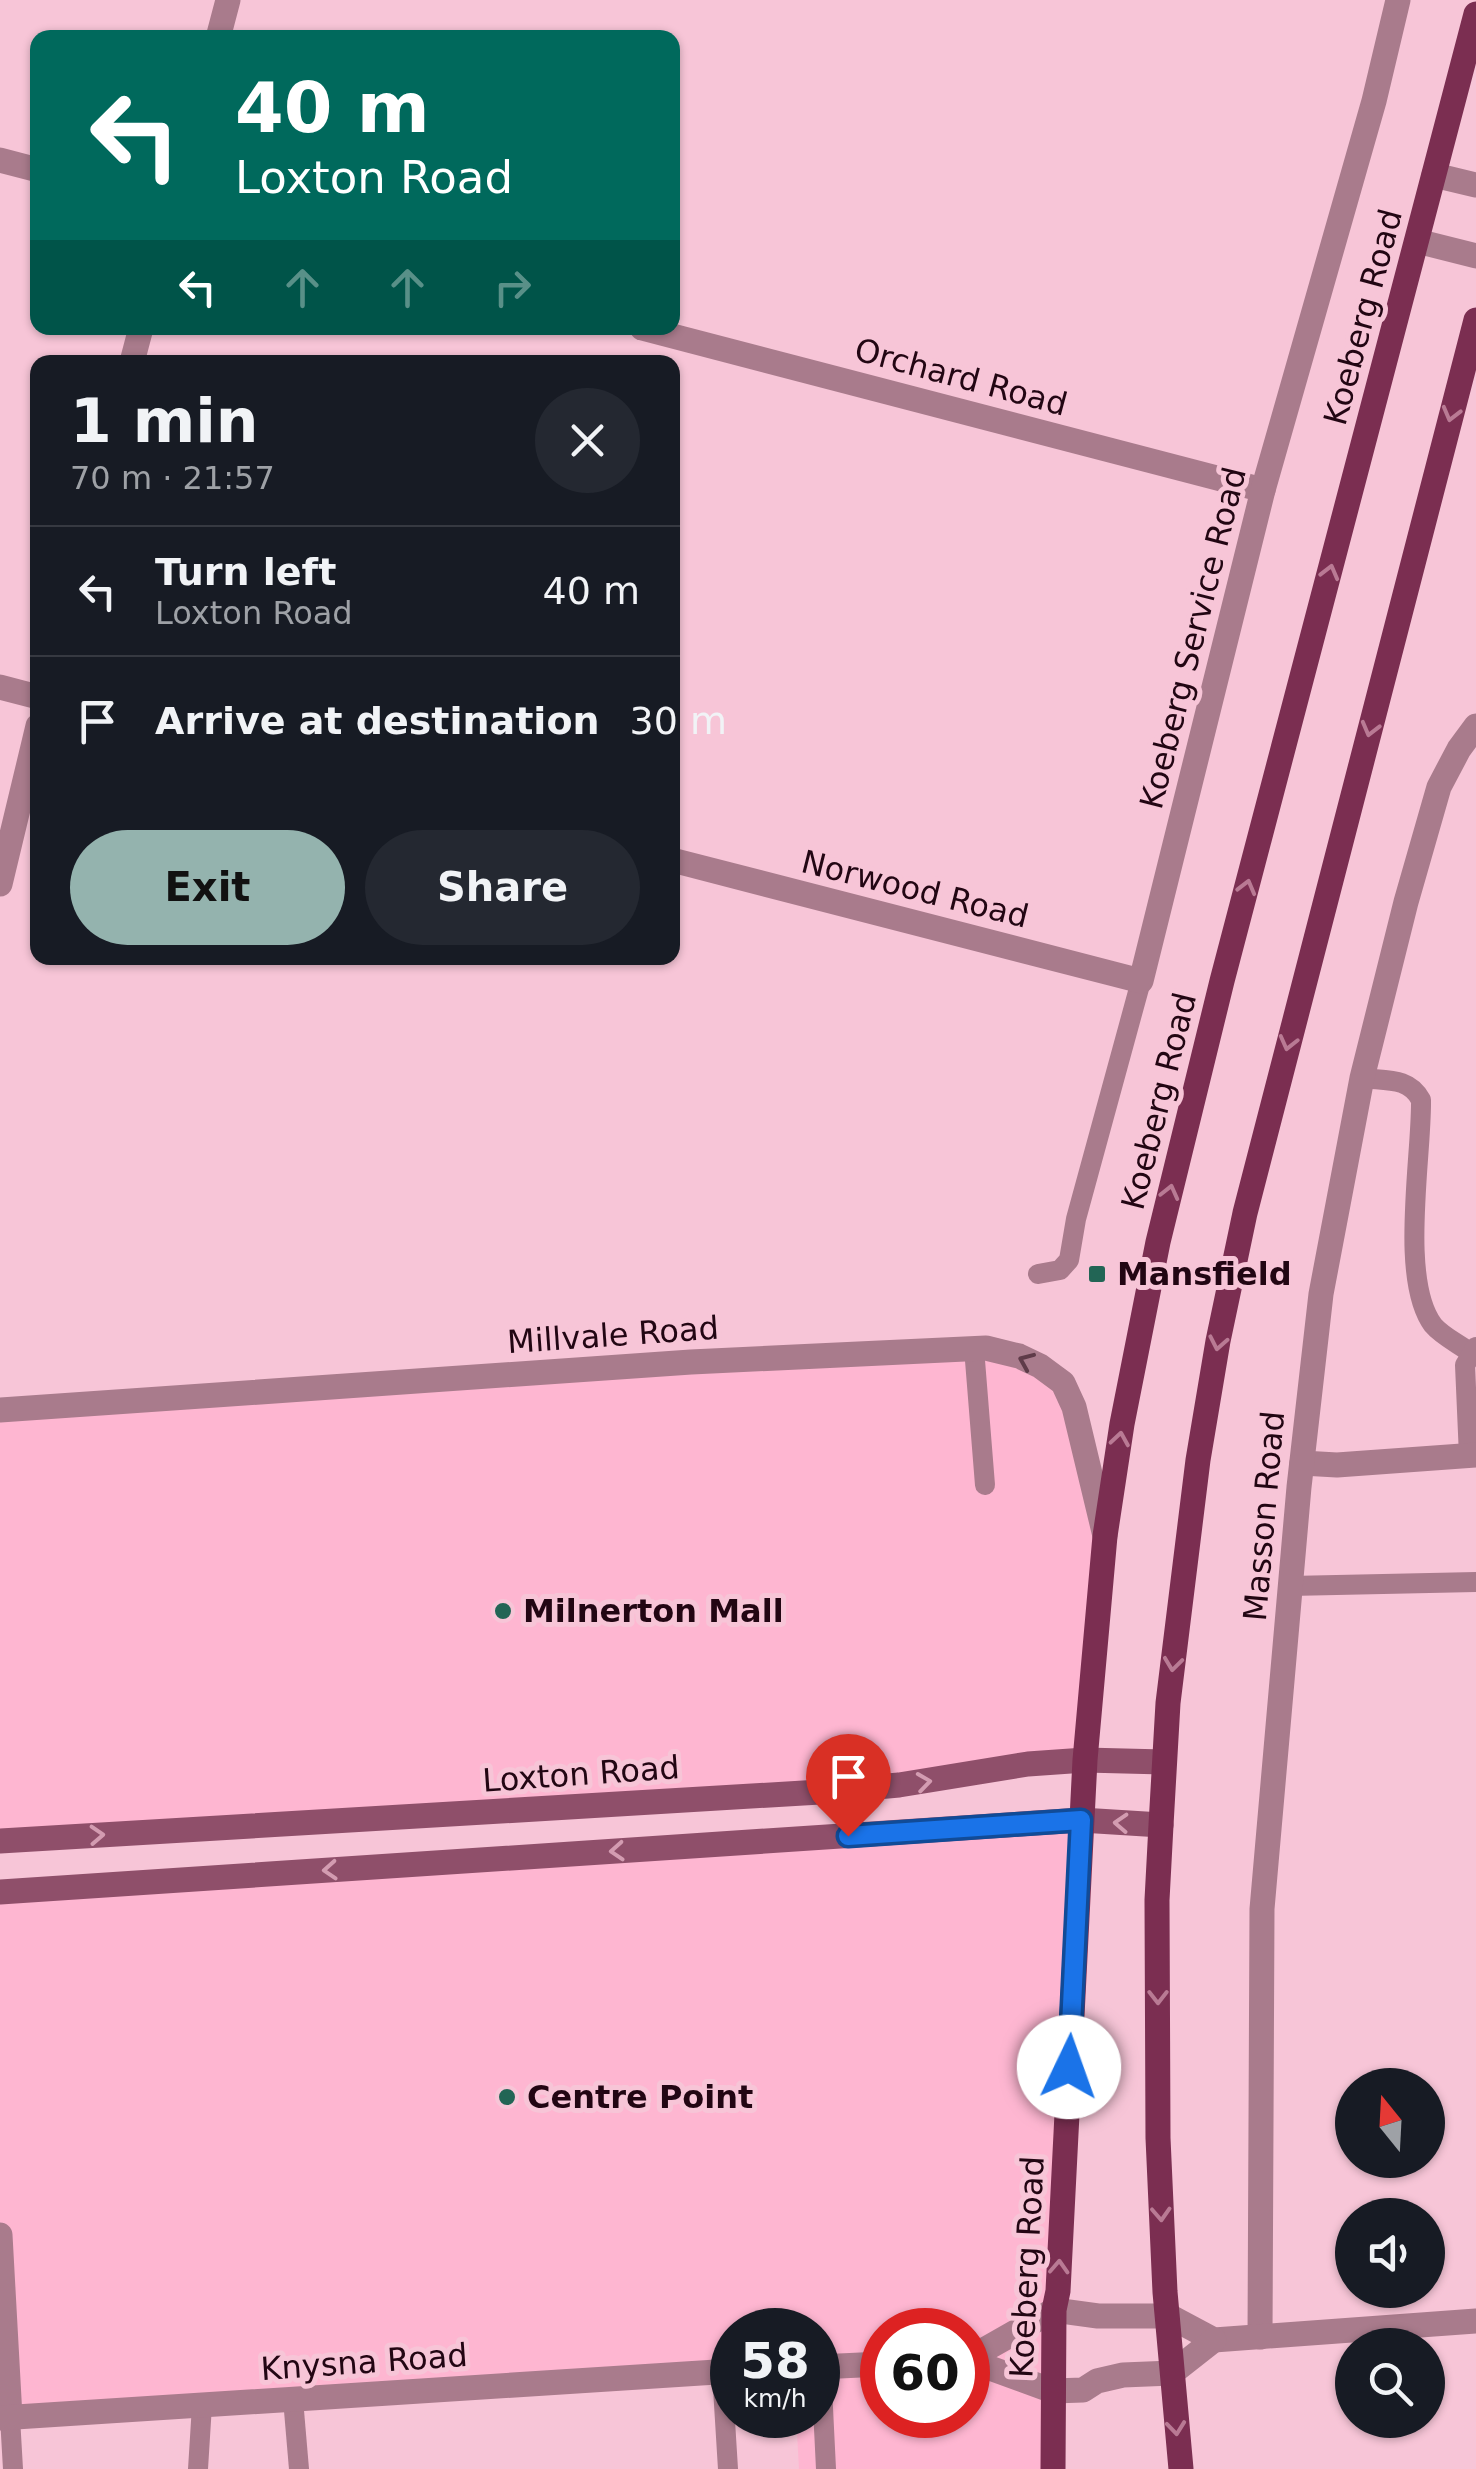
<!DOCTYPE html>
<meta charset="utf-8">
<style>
:root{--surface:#171b24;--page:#242831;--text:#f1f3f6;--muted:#9ea1a6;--line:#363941;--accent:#94b3ae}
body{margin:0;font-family:"DejaVu Sans",sans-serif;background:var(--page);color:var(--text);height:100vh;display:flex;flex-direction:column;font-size:38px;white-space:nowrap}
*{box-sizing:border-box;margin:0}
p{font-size:32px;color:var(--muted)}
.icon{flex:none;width:55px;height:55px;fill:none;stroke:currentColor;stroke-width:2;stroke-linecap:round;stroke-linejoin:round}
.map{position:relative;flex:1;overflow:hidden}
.side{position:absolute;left:30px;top:355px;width:650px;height:610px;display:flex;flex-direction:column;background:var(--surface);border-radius:20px;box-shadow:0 2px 8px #0004}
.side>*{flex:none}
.guide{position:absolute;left:30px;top:30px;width:650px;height:305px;border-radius:20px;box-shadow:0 2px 8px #0004;background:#00695c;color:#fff;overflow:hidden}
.needle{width:65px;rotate:342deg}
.controls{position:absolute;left:1335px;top:2068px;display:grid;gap:20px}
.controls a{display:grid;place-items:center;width:110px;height:110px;border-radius:50%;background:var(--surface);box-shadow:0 2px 8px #0004;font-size:50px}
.speed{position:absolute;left:710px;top:2308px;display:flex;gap:20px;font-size:50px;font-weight:700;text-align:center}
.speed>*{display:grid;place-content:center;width:130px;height:130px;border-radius:50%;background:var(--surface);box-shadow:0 2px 8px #0004;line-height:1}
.speed small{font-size:25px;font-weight:400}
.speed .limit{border:15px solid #d22;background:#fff;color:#111}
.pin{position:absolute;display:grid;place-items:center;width:85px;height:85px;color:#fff;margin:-102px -42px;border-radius:50% 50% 50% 0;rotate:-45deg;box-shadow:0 0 10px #0007}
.pin .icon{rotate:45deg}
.me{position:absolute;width:110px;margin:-55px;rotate:3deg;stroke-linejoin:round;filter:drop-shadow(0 0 8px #0008)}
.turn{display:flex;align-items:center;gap:35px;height:210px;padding:0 40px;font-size:45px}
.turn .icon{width:130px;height:130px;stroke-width:2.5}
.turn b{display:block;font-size:70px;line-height:85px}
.lanes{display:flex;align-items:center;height:95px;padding:0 40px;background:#0003;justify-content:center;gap:50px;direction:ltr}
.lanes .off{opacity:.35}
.round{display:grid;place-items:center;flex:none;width:105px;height:105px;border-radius:52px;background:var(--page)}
.head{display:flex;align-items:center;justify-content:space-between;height:170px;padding:0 40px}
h1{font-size:60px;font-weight:700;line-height:75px}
.cta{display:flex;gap:20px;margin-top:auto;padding:20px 40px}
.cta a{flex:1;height:115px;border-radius:60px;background:var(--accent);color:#111;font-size:40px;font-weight:700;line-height:115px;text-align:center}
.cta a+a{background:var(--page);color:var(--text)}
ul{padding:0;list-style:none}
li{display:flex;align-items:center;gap:30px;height:130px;padding:0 40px;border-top:2px solid var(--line)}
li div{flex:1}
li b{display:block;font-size:38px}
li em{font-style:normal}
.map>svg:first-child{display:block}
.built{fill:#feb6d1;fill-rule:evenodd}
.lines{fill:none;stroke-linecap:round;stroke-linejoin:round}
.lane{stroke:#a97b8c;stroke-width:20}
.street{stroke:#a97b8c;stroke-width:25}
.secondary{stroke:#8f4f6a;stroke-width:25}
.primary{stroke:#7b2e51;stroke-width:25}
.oneway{stroke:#b97a94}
.oneway2{stroke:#5f3b49}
.oneway3{stroke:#d39cb1}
.route-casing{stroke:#114b97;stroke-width:25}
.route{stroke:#1a73e8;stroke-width:18}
.poi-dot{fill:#226555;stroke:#f7c5d7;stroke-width:4}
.labels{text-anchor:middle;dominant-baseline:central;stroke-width:10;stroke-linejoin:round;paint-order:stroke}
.street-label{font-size:32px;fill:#220613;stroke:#f7c5d7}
.poi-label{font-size:32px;font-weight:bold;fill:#220613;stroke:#f7c5d7;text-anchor:start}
</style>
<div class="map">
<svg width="1476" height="2469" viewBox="0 0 1476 2469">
<rect width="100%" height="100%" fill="#f7c5d7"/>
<g class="built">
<path d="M 986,1348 L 1063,1383 L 1105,1536 L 1085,1760 L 955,1777 L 0,1841 L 0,1410 Z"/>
<path d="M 1081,1820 L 1053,2469 L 799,2469 L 796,2415 L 818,2415 L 818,2330 L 732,2330 L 732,2371 L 10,2417 L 0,2235 L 0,1892 ZM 882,2330 L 968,2330 L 968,2415 L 882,2415 Z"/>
</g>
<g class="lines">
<g class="lane">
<path d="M 1362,1078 C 1386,1081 1409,1077 1421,1100 C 1422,1156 1399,1279 1433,1325 C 1442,1336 1459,1344 1471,1353"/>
<path d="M 1038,1274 L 1060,1270 L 1069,1260 L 1076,1219 L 1141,981"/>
<path d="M 974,1348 L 985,1485"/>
<path d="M 1469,1456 L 1465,1365 L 1476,1347"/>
<path d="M 1290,1586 L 1476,1582"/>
<path d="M 821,2367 L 826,2469"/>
<path d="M 722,2372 L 728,2469"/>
<path d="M 293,2399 L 299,2469"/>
<path d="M 10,2417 L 13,2469"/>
<path d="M 198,2469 L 202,2405"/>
</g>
<g class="street">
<path d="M 218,38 L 228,0"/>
<path d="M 0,160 L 38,170"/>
<path d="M 1434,175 L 1476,185"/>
<path d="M 1417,241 L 1476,256"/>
<path d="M 642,328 L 1263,490"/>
<path d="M 132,362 L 141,328"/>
<path d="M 0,687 L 38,697"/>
<path d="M 672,860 L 1141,981 L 1263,490 L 1374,101 L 1398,0"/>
<path d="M 0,884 L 38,726"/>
<path d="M 0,1410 L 691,1362 L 986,1348 L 1019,1356 L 1040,1366 L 1063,1383 L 1074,1407 L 1105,1536"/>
<path d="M 1302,1463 L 1337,1465 L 1476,1455"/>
<path d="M 0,2235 L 10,2417"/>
<path d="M 1260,2337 L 1262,1909 L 1299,1487 L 1321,1294 L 1362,1078 L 1406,902 L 1439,787 L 1459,749 L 1476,726"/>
<path d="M 968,2359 L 1054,2310 L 1098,2316 L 1169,2316 L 1214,2340 L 1476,2321"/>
<path d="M 968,2360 L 1053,2391 L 1083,2390 L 1097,2381 L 1123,2375 L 1172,2373 L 1214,2340"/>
<path d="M 818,2367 L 882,2364"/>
<path d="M 0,2418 L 732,2371"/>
</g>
<g class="secondary">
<path d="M 0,1841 L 820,1792 L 899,1785 L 1028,1764 L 1085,1760 L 1164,1762"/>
<path d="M 0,1892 L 1081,1820 L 1161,1825"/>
</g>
<g class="primary">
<path d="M 1053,2469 L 1054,2310 L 1058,2291 L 1085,1760 L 1105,1536 L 1122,1424 L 1158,1242 L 1222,981 L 1476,14"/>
<path d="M 1181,2469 L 1165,2292 L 1158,2138 L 1157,1900 L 1161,1825 L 1168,1703 L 1198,1460 L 1218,1341 L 1245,1213 L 1476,320"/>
</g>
</g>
<defs><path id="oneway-chevron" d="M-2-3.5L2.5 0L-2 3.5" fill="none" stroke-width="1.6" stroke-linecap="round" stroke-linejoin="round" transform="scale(2.5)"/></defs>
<g class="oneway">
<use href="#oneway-chevron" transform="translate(1451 414) rotate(105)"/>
<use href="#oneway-chevron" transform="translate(1330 572) rotate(-75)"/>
<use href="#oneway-chevron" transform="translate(1370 729) rotate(105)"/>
<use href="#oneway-chevron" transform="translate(1247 887) rotate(-75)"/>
<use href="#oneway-chevron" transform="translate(1288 1043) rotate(104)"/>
<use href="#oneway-chevron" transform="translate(1170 1192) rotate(-76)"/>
<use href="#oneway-chevron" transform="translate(1218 1343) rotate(101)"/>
<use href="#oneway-chevron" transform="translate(1120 1439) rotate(-81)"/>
<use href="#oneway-chevron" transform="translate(1173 1664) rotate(97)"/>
<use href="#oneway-chevron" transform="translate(1158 1997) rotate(90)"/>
<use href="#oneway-chevron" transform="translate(1161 2214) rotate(87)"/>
<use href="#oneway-chevron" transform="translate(1059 2267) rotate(-87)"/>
<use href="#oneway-chevron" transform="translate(1176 2428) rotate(84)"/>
</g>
<use class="oneway2" href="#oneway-chevron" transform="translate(1026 1361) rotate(-157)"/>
<g class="oneway3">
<use href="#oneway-chevron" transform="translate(924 1782) rotate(-8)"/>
<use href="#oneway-chevron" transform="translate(1121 1823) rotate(-177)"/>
<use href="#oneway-chevron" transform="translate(97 1835) rotate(-3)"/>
<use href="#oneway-chevron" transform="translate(617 1851) rotate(176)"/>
<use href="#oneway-chevron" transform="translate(330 1870) rotate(176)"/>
</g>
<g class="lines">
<defs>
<path id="route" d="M 848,1836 L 1081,1820 L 1069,2067"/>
</defs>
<use href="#route" class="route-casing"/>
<use href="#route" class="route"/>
</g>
<g class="poi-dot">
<rect x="1087" y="1264" width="20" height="20" rx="5"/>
<circle cx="503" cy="1611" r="10"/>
<circle cx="507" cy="2097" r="10"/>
</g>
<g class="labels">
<g class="street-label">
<text transform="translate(1363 317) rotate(-75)">Koeberg Road</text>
<text transform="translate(961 377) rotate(15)">Orchard Road</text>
<text transform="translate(1193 638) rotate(-76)">Koeberg Service Road</text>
<text transform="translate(915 889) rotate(14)">Norwood Road</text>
<text transform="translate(1159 1101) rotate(-76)">Koeberg Road</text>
<text transform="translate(613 1335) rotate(-4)">Millvale Road</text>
<text transform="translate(1264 1516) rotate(-85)">Masson Road</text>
<text transform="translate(581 1774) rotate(-4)">Loxton Road</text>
<text transform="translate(1027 2267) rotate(-87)">Koeberg Road</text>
<text transform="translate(364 2362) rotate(-4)">Knysna Road</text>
</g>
<g class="poi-label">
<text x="1117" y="1274">Mansfield</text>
<text x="523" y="1611">Milnerton Mall</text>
<text x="527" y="2097">Centre Point</text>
</g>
</g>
</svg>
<div class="controls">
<a><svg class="needle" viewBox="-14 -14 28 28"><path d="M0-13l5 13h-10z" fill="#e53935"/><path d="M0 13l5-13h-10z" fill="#9ea1a6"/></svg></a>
<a><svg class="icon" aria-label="sound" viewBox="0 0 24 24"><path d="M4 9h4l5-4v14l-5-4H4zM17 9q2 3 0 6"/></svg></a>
<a><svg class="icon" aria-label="search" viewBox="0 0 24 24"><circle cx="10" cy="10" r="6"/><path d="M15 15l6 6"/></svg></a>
</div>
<div class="speed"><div>58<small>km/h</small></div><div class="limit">60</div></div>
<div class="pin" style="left:848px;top:1836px;background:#d93025"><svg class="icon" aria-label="arrive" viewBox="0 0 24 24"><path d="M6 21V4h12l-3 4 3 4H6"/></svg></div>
<svg class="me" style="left:1069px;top:2067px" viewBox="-20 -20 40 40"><circle r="19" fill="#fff"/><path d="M0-13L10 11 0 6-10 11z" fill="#1a73e8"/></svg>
<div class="guide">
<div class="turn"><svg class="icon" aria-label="left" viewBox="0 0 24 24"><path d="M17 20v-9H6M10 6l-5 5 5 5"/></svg><div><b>40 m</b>Loxton Road</div></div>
<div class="lanes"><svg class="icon" aria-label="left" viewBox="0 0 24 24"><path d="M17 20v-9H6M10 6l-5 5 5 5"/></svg><svg class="icon off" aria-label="ahead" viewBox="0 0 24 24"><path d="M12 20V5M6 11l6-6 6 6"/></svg><svg class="icon off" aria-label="ahead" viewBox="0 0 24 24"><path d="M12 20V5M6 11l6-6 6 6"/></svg><svg class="icon off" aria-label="right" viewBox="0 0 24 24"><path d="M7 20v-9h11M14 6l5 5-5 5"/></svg></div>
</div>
<section class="side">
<div class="head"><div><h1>1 min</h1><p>70 m · 21:57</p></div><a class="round"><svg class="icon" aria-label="close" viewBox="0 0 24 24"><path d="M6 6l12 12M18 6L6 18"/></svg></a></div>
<ul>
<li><svg class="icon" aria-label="left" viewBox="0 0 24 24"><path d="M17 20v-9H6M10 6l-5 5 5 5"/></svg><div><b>Turn left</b><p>Loxton Road</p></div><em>40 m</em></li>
<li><svg class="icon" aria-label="arrive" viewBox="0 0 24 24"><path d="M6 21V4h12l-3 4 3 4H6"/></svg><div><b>Arrive at destination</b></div><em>30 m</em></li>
</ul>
<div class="cta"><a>Exit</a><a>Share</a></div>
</section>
</div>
